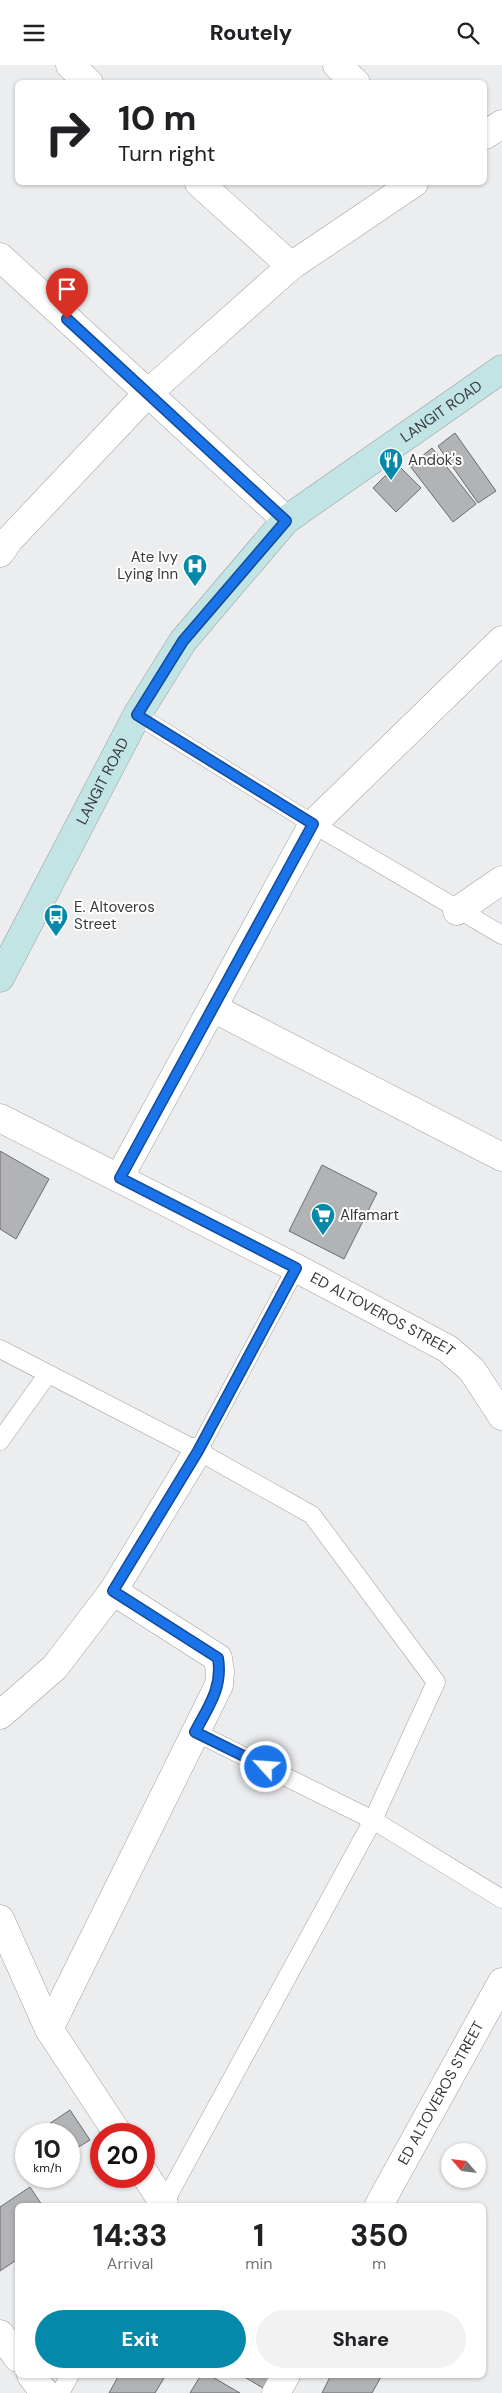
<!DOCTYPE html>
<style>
:root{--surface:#fff;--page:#f2f2f2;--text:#202124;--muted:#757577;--accent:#0489aa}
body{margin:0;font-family:"DM Sans",sans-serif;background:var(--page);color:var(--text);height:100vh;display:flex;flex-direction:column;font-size:19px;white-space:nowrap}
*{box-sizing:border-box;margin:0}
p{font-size:16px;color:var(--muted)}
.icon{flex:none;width:28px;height:28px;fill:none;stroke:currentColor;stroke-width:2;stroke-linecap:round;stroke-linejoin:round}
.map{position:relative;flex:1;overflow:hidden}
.panel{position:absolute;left:15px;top:2138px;width:471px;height:175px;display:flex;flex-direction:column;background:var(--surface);border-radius:8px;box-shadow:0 1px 4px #0004}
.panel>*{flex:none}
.guide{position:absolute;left:15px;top:15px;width:472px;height:105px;border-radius:8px;box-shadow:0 1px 4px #0004;background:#fff;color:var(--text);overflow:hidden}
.needle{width:32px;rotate:298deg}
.tools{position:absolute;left:441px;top:2078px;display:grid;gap:10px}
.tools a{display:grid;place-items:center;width:45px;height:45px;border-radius:50%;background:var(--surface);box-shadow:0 1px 4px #0004;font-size:25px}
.speed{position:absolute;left:15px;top:2058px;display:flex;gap:10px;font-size:25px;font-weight:700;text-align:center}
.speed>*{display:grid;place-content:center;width:65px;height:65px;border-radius:50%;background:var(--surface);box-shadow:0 1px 4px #0004;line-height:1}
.speed small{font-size:12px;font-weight:400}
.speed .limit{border:8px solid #d22;background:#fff;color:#111}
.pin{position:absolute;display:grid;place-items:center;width:42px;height:42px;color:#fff;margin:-51px -21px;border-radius:50% 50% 50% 0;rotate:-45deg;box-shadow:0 0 5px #0007}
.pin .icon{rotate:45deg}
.me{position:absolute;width:55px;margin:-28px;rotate:296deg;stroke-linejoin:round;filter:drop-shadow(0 0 4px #0008)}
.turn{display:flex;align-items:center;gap:18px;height:105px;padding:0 20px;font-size:22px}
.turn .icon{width:65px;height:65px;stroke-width:2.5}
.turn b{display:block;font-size:35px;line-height:42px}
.eta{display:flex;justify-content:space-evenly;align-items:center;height:85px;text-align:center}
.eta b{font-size:30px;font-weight:800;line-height:35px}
.action{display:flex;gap:10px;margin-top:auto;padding:10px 20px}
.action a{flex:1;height:58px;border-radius:30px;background:var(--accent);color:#fff;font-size:20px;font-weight:800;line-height:58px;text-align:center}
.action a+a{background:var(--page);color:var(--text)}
header{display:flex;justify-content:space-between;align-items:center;height:65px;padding:0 20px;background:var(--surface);font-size:22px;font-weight:800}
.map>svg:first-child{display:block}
.building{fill:#b2b3b5;stroke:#6c6d6f}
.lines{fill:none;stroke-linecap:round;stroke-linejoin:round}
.service-casing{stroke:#a0a0a2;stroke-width:19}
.minor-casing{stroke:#a0a0a2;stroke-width:29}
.tertiary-casing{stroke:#a0a0a2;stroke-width:29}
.secondary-casing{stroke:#a0a0a2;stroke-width:29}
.service{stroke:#fff;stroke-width:18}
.minor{stroke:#fff;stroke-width:28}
.tertiary{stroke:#fff;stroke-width:28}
.secondary{stroke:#c2e4e4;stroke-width:28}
.route-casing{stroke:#114b97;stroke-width:12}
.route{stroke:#1a73e8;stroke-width:9}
.labels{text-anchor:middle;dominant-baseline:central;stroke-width:4;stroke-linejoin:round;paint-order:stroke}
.street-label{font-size:15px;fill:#38393a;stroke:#fff}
.poi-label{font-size:15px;fill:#38393a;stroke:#fff;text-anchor:start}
</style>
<header><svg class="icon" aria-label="menu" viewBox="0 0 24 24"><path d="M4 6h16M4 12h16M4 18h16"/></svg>Routely<svg class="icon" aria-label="search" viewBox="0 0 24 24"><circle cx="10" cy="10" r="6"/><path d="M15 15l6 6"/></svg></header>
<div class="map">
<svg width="502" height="2328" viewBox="0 0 502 2328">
<rect width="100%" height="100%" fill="#ecedef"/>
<g class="building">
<path d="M 455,368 L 496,426 L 478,438 L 438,381 Z"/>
<path d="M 432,383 L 476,439 L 453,457 L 410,401 Z"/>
<path d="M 397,399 L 421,423 L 396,447 L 373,423 Z"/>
<path d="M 0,1086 L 49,1114 L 16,1174 L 0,1164 Z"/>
<path d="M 322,1100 L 377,1128 L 344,1194 L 289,1166 Z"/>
<path d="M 70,2045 L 90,2075 L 69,2088 L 69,2069 L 34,2069 Z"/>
<path d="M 26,2074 L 26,2095 L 17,2080 Z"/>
<path d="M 30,2122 L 42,2140 L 18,2140 L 18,2194 L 0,2206 L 0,2142 Z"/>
<path d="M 119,2310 L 158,2310 L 164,2313 L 155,2328 L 109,2328 Z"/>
<path d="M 201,2310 L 209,2310 L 240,2328 L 190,2328 Z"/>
<path d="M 241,2310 L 271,2310 L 263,2323 Z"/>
<path d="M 331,2310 L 382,2310 L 372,2328 L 322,2328 Z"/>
</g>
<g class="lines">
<defs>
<g id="service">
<path d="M 137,650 L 313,759 L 502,870"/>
<path d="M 0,1284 L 198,1386 L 312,1450 L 436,1617 L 373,1755 L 163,2140"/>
<path d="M 0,1376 L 47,1310"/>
<path d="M 198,1386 L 296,1203"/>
<path d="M 195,1667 L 373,1755 L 502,1834"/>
<path d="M 60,2328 L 70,2310"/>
</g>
<g id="minor">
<path d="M 70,0 L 89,18"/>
<path d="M 337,0 L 356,18"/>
<path d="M 485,70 L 502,59"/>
<path d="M 199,118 L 291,201"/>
<path d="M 0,192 L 286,455"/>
<path d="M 0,488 L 9,475 L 147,329 L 291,201 L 414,118"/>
<path d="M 457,846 L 502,815"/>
<path d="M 213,943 L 502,1092"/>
<path d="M 119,1113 L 313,759 L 502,575"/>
<path d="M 0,1650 L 55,1602 L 113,1526 L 198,1386"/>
<path d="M 0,1854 L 49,1964 L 118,2069"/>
<path d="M 49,1964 L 219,1620 L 220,1607 L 218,1593 L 113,1526"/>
<path d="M 144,2108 L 164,2139"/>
<path d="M 0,2269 L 18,2293"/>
<path d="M 31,2310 L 45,2328"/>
</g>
<g id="tertiary">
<path id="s1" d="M 0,1053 L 296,1203 L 448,1284 L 472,1305 L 502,1351"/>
<path id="s2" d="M 379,2140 L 502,1917"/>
<path d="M 276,2328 L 286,2310"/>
</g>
<g id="secondary">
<path id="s3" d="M 0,913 L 137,650 L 183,576 L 286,455 L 502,304"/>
</g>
</defs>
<use href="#service" class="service-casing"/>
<use href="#minor" class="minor-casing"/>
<use href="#tertiary" class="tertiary-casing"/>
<use href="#secondary" class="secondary-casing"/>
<use href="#service" class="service"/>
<use href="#minor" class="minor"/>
<use href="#tertiary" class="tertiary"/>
<use href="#secondary" class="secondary"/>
</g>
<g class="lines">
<defs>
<path id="route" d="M 67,254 L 286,456 L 183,576 L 137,650 L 313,759 L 120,1113 L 296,1203 L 198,1386 L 113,1526 L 218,1593 C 223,1623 208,1642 195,1667 L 266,1702"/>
</defs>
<use href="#route" class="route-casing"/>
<use href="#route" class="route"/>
</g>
<defs>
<symbol id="restaurant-pin" viewBox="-11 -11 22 30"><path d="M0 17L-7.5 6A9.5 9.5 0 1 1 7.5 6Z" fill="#0489aa" stroke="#fff"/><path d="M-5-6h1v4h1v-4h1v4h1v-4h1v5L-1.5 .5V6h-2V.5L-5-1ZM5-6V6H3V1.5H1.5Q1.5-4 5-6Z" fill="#fff"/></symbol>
<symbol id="hospital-pin" viewBox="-11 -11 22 30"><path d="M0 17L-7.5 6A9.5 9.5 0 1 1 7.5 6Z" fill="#0489aa" stroke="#fff"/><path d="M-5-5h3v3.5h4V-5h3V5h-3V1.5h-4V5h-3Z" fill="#fff"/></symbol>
<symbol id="bus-pin" viewBox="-11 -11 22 30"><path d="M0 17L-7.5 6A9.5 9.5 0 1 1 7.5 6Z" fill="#0489aa" stroke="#fff"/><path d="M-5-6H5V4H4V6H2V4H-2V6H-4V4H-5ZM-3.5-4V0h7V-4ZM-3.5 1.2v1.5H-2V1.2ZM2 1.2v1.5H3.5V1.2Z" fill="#fff"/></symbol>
<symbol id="supermarket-pin" viewBox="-11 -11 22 30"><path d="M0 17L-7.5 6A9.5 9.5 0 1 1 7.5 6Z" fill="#0489aa" stroke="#fff"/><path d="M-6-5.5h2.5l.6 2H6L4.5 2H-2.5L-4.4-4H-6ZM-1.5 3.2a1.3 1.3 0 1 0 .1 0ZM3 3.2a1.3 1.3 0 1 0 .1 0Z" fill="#fff"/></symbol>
</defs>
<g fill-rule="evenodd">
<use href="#restaurant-pin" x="377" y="381" width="28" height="38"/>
<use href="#hospital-pin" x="181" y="487" width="28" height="38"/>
<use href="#bus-pin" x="42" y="837" width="28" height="38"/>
<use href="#supermarket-pin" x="309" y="1136" width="28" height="38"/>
</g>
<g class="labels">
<g class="street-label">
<text stroke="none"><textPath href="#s3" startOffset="732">LANGIT ROAD</textPath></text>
<text stroke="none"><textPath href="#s3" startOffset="222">LANGIT ROAD</textPath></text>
<text stroke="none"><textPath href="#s1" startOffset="430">ED ALTOVEROS STREET</textPath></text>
<text stroke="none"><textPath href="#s2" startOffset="128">ED ALTOVEROS STREET</textPath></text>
</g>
<g class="poi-label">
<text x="408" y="395">Andok's</text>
<text x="178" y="492" text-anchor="end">Ate Ivy<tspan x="178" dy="17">Lying Inn</tspan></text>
<text x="74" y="842">E. Altoveros<tspan x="74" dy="17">Street</tspan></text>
<text x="340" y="1150">Alfamart</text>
</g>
</g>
</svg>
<div class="tools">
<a><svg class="needle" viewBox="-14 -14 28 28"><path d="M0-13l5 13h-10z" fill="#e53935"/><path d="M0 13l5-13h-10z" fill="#757577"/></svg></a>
</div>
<div class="speed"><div>10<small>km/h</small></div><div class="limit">20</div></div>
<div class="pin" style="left:67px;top:254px;background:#d93025"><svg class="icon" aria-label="arrive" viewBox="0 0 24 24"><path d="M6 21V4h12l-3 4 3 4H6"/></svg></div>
<svg class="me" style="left:266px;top:1702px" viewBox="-20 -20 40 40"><circle r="17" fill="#1a73e8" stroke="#fff" stroke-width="3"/><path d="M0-11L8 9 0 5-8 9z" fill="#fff"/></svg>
<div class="guide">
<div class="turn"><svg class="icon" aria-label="right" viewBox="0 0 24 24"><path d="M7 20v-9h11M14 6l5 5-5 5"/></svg><div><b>10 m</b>Turn right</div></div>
</div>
<section class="panel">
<div class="eta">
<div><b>14:33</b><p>Arrival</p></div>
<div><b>1</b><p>min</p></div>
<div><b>350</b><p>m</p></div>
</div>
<div class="action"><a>Exit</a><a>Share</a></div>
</section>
</div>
